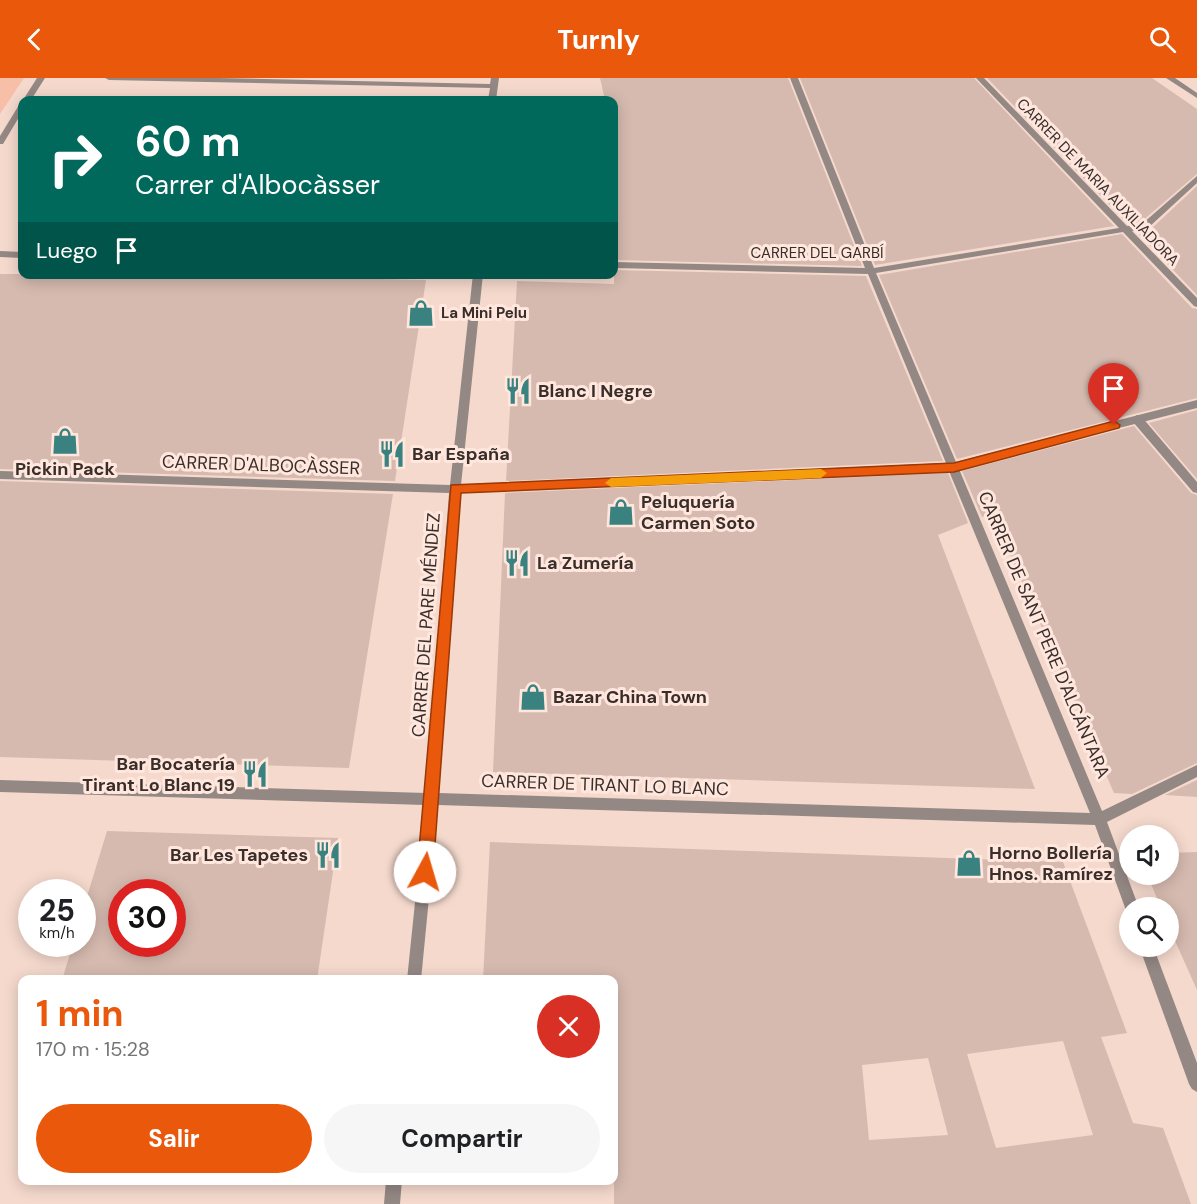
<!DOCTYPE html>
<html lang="es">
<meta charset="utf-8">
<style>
:root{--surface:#fff;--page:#f6f6f6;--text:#202124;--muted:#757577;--accent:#ea580c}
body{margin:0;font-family:"DM Sans",sans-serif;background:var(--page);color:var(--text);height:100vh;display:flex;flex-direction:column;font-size:22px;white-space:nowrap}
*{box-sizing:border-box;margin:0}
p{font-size:20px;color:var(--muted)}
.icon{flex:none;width:33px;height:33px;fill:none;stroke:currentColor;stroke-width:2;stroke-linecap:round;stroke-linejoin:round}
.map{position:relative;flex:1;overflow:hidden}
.details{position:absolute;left:18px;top:897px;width:600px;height:210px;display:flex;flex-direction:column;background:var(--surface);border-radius:12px;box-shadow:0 3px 15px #0003}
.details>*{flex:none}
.guide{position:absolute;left:18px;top:18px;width:600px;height:183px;border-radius:12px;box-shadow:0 3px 15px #0003;background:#00695c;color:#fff;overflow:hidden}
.buttons{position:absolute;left:1119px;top:747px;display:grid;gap:12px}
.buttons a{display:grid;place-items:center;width:60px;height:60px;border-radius:50%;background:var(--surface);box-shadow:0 3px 15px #0003;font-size:30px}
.speed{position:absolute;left:18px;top:801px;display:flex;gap:12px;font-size:30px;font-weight:700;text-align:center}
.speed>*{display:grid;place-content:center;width:78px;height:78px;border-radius:50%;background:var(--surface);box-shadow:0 3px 15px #0003;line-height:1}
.speed small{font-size:15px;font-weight:400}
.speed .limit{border:9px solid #d22;background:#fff;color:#111}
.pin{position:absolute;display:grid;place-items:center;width:51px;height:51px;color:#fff;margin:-62px -26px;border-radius:50% 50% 50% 0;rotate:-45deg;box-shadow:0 0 6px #0007}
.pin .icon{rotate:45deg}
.me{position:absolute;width:66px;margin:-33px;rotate:6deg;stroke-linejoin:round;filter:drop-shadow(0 0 4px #0008)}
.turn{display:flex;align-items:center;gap:21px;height:126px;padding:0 18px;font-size:27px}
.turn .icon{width:78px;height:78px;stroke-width:2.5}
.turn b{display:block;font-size:42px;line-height:51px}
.then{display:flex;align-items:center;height:57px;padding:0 18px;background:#0003;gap:12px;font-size:22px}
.round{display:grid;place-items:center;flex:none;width:63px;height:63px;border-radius:32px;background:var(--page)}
.summary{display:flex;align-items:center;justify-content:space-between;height:102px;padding:0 18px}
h1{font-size:36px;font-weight:700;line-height:45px;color:var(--accent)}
.action{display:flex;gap:12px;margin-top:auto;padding:12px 18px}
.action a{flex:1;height:69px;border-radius:36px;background:var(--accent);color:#fff;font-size:24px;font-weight:700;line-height:69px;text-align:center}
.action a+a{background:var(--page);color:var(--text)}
header{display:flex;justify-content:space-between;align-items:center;height:78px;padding:0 18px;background:var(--accent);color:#fff;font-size:27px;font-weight:700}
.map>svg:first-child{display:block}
.green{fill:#f8bfa8}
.building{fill:#d6baaf;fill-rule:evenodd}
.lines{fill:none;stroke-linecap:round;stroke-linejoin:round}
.pedestrian{fill:#948884;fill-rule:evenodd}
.minor{fill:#948884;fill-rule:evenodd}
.tertiary{fill:#948884;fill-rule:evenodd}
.route{fill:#ea580c;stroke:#983908;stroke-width:1.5}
.slow{fill:#f59e0b}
.labels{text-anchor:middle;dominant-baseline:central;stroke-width:6;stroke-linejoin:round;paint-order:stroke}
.far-street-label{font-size:15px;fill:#392e2a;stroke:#ffe7de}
.far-poi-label{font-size:15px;font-weight:bold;fill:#392e2a;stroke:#ffe7de;text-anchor:start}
.poi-label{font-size:18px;font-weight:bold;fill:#392e2a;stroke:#ffe7de;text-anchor:start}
.street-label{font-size:18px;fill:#392e2a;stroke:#ffe7de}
</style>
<header><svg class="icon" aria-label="back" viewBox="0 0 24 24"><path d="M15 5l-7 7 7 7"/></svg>Turnly<svg class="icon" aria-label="search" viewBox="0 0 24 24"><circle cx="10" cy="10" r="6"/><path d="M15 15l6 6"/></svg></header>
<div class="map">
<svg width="1197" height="1126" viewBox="0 0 1197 1126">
<rect width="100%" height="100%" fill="#f5d9cd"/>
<path class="green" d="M 0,0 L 24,0 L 0,36 Z"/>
<g class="building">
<path d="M 600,0 L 788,0 L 862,188 L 614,182 L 614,22 L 605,22 Z"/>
<path d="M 800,0 L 974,0 L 1114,148 L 875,187 Z"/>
<path d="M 987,0 L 1152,0 L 1197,31 L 1197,96 L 1141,144 L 1128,146 Z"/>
<path d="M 1197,108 L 1197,217 L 1137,154 L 1150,152 Z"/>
<path d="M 1122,156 L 1192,230 L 1197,231 L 1197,320 L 957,381 L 879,197 Z"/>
<path d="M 614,192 L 866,198 L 943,383 L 506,403 L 517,203 L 614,206 Z"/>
<path d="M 0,196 L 149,196 L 426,202 L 395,403 L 0,391 Z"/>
<path d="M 1197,332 L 1197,401 L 1149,345 Z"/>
<path d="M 1134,348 L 1191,415 L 1197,417 L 1197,685 L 1132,716 L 1114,715 L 992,435 L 982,439 L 962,393 Z"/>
<path d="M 948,395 L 968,445 L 938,457 L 1035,711 L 493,694 L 505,415 Z"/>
<path d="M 0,403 L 393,416 L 349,690 L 0,679 Z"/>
<path d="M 1197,702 L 1197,719 L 1165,717 Z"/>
<path d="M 107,753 L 338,760 L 317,902 L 62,902 L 73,866 L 82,866 L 82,835 ZM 122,814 L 172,814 L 172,866 L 122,866 Z"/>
<path d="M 490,764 L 1063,784 L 1127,955 L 1101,959 L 1133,1045 L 1163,1050 L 1191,1126 L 614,1126 L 614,902 L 483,902 ZM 1063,963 L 1093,1057 L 996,1070 L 967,976 ZM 928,980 L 948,1057 L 869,1062 L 862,987 Z"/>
<path d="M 1197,774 L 1197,912 L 1168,847 L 1168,830 L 1161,830 L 1147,796 L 1168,796 L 1168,775 Z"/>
</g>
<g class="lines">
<path class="pedestrian" d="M 1137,337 L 1141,338 L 1197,404 L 1197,415 L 1193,414 L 1133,344 L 1132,341 Z"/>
<g class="minor">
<path d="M 105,0 L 219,0 L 490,6 L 491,0 L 499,0 L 496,22 L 488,22 L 490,10 L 109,2 Z"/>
<path d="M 790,0 L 798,0 L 874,190 L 1119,150 L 976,0 L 984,0 L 1127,148 L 1142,146 L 1197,98 L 1197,105 L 1148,150 L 1132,153 L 1197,220 L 1197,229 L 1194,228 L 1123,154 L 876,195 L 956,384 L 1197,322 L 1197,330 L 959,391 L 1102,733 L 1197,687 L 1197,699 L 1107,744 L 1139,830 L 1130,830 L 1130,836 L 1127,835 L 1095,747 L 438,727 L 421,902 L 407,902 L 425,727 L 0,714 L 0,702 L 426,715 L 449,415 L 0,401 L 0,393 L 450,407 L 473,196 L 483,196 L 461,407 L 946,385 L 868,196 L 614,190 L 614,184 L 865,190 ZM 949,393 L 1090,735 L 439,715 L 460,415 Z"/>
<path d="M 1166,0 L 1175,0 L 1197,15 L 1197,20 Z"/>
<path d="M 0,173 L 22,174 L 22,180 L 0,179 Z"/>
<path d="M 1139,868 L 1153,868 L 1197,985 L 1197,1014 L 1192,1011 L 1189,1006 Z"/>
<path d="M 386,1102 L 402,1102 L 400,1126 L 384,1126 Z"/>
</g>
<g class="tertiary">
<path d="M 37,0 L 45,0 L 31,22 L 23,22 Z"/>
<path d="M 19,27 L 22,27 L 22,34 L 3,66 L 0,66 L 0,58 Z"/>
</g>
</g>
<path class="route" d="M 1114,343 L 1120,347 L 1119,350 L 954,394 L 461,415 L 433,794 L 430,800 L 425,802 L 419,800 L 417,794 L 451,407 L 954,385 Z"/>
<path class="slow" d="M 821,391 L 827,395 L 821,400 L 611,409 L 605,405 L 611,400 Z"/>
<defs>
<symbol id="shop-bare" viewBox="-9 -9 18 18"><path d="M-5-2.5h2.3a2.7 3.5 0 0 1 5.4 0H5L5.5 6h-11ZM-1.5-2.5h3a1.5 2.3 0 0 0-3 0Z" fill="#39827f" stroke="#ffe7de" stroke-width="2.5" paint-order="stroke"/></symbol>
<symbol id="restaurant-bare" viewBox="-9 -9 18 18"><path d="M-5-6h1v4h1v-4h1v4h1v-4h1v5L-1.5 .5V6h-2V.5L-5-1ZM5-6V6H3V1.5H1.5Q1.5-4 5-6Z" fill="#39827f" stroke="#ffe7de" stroke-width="2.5" paint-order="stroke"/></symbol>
</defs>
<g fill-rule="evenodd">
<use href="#shop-bare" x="402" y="216" width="38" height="38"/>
<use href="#restaurant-bare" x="499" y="294" width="38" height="38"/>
<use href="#shop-bare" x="46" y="344" width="38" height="38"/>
<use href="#restaurant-bare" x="373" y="357" width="38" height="38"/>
<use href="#shop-bare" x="602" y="415" width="38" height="38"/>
<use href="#restaurant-bare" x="498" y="466" width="38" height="38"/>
<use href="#shop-bare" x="514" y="600" width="38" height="38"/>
<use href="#restaurant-bare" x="236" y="677" width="38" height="38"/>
<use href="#restaurant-bare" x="309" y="758" width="38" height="38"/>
<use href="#shop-bare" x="950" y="766" width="38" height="38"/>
</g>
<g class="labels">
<g class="far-street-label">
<text transform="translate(1098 104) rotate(46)">CARRER DE MARIA AUXILIADORA</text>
<text x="817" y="175">CARRER DEL GARBÍ</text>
</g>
<g class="far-poi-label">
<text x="441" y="235">La Mini Pelu</text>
</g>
<g class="poi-label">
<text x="538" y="313">Blanc I Negre</text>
<text x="412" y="376">Bar España</text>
<text x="65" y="391" text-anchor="middle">Pickin Pack</text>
<text x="641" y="424">Peluquería<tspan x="641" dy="21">Carmen Soto</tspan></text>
<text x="537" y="485">La Zumería</text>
<text x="553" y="619">Bazar China Town</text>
<text x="235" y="686" text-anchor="end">Bar Bocatería<tspan x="235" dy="21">Tirant Lo Blanc 19</tspan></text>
<text x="989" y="775">Horno Bollería<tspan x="989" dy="21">Hnos. Ramírez</tspan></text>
<text x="308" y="777" text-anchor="end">Bar Les Tapetes</text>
</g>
<g class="street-label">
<text transform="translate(261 387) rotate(2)">CARRER D'ALBOCÀSSER</text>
<text transform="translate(426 547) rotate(-86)">CARRER DEL PARE MÉNDEZ</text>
<text transform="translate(1044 557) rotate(67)">CARRER DE SANT PERE D'ALCÁNTARA</text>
<text transform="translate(605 707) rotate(2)">CARRER DE TIRANT LO BLANC</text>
</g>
</g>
</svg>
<div class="buttons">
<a><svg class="icon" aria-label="sound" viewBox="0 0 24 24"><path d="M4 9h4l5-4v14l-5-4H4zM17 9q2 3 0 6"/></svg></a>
<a><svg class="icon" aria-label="search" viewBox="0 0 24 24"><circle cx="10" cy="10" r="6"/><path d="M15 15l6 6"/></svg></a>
</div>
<div class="speed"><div>25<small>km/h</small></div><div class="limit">30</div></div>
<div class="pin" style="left:1114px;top:347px;background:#d93025"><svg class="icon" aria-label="arrive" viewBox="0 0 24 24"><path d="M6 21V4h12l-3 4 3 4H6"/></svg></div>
<svg class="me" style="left:425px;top:794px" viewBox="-20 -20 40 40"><circle r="19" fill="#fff"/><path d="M0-13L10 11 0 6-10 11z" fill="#ea580c"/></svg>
<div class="guide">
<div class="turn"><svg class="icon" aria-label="right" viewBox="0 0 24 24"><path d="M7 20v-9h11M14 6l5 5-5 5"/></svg><div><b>60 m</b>Carrer d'Albocàsser</div></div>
<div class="then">Luego<svg class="icon" aria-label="arrive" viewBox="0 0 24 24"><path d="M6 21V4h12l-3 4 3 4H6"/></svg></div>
</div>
<section class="details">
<div class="summary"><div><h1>1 min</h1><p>170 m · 15:28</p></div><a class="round" style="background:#d93025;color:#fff"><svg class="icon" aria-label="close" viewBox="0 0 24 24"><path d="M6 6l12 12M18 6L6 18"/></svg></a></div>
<div class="action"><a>Salir</a><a>Compartir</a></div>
</section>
</div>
